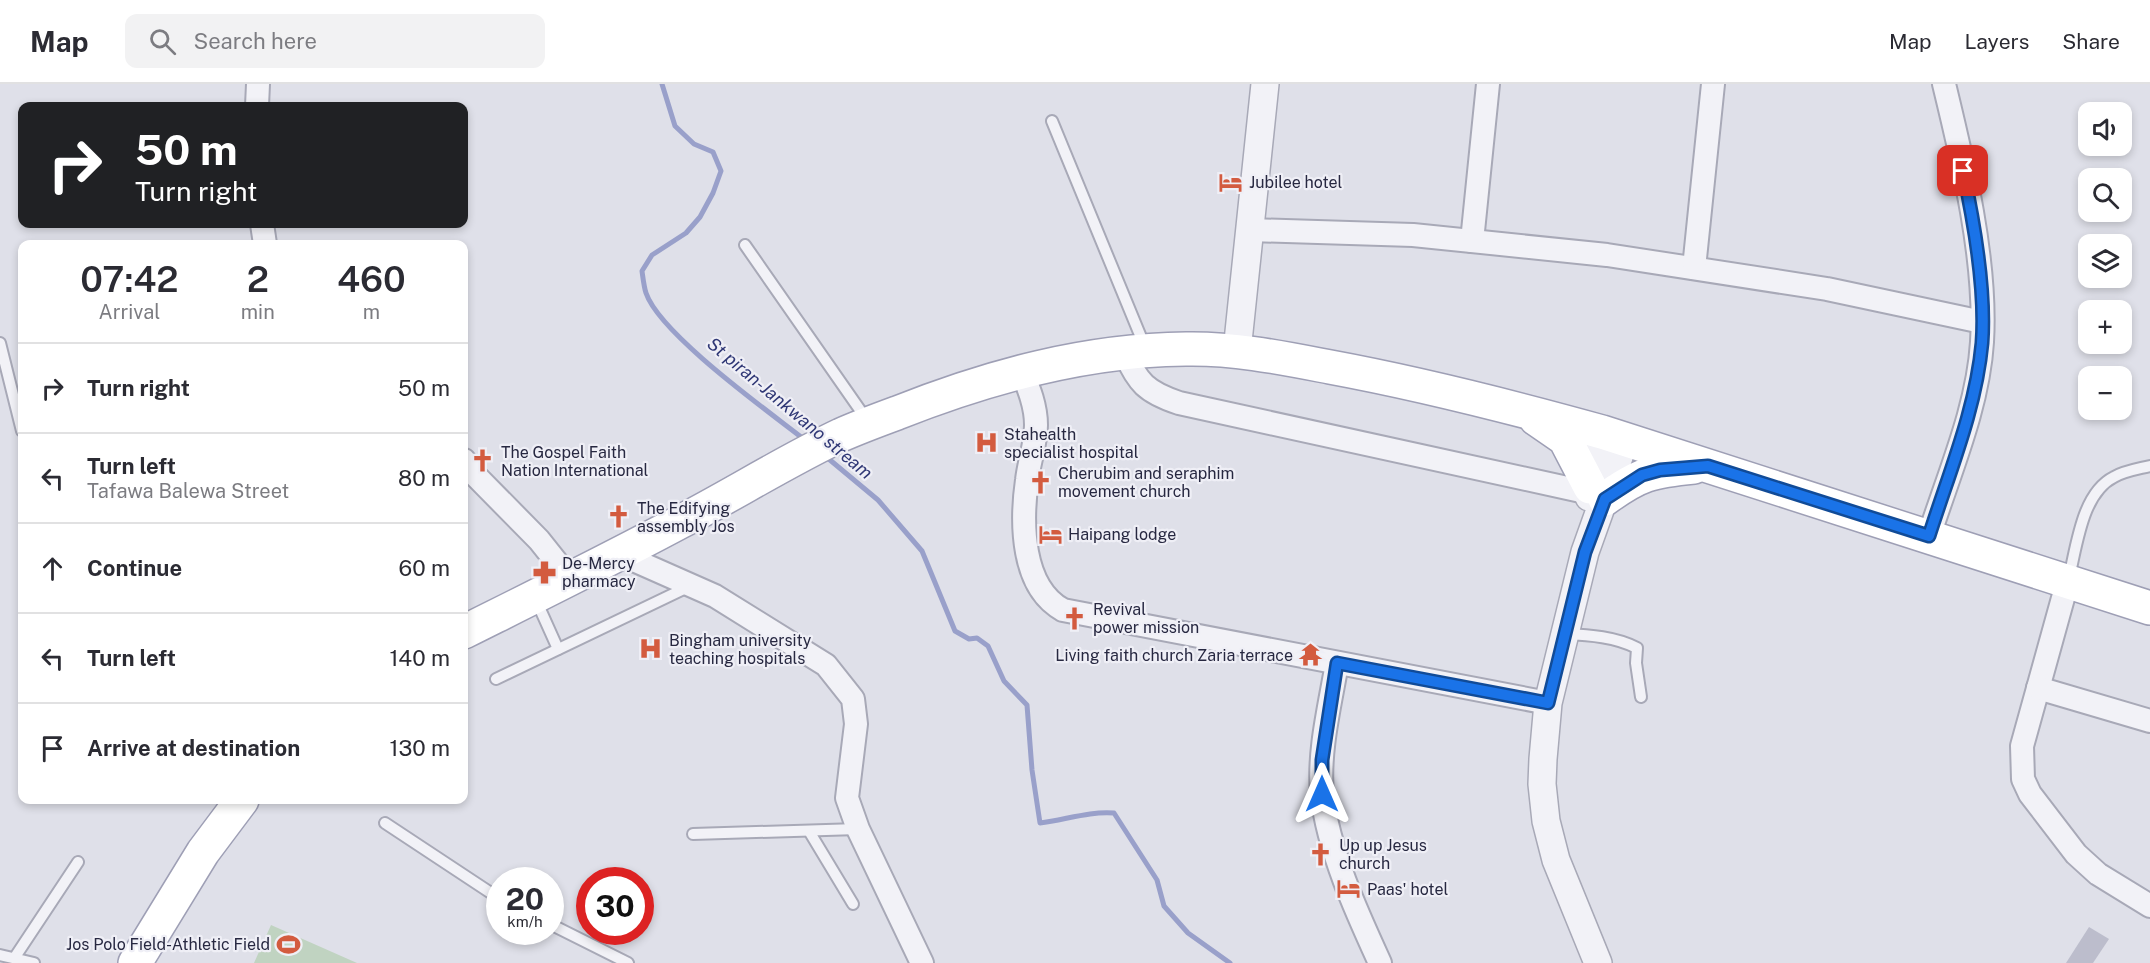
<!DOCTYPE html>
<meta charset="utf-8">
<style>
:root{--surface:#fff;--page:#f2f2f3;--text:#2b2b33;--muted:#7c7c81;--line:#e1e1e2}
body{margin:0;font-family:"Public Sans",sans-serif;background:var(--page);color:var(--text);height:100vh;display:flex;flex-direction:column;font-size:22px;white-space:nowrap}
*{box-sizing:border-box;margin:0}
p{font-size:20px;color:var(--muted)}
.icon{flex:none;width:33px;height:33px;fill:none;stroke:currentColor;stroke-width:2;stroke-linecap:round;stroke-linejoin:round}
.map{position:relative;flex:1;overflow:hidden}
.details{position:absolute;left:18px;top:156px;width:450px;height:564px;display:flex;flex-direction:column;background:var(--surface);border-radius:12px;box-shadow:0 3px 9px #0003}
.details>*{flex:none}
.hud{position:absolute;left:18px;top:18px;width:450px;height:126px;border-radius:12px;box-shadow:0 3px 9px #0003;background:#202124;color:#fff;overflow:hidden}
.buttons{position:absolute;left:2078px;top:18px;display:grid;gap:12px}
.buttons a{display:grid;place-items:center;width:54px;height:54px;border-radius:12px;background:var(--surface);box-shadow:0 3px 9px #0003;font-size:30px}
.speed{position:absolute;left:486px;top:783px;display:flex;gap:12px;font-size:30px;font-weight:700;text-align:center}
.speed>*{display:grid;place-content:center;width:78px;height:78px;border-radius:50%;background:var(--surface);box-shadow:0 3px 9px #0003;line-height:1}
.speed small{font-size:15px;font-weight:400}
.speed .limit{border:9px solid #d22;background:#fff;color:#111}
.pin{position:absolute;display:grid;place-items:center;width:51px;height:51px;color:#fff;margin:-26px;border-radius:12px;box-shadow:0 3px 9px #0006}
.me{position:absolute;width:66px;margin:-33px;rotate:0deg;stroke-linejoin:round;filter:drop-shadow(0 0 4px #0008)}
.turn{display:flex;align-items:center;gap:21px;height:126px;padding:0 18px;font-size:27px}
.turn .icon{width:78px;height:78px;stroke-width:2.5}
.turn b{display:block;font-size:42px;line-height:51px}
.eta{display:flex;justify-content:space-evenly;align-items:center;height:102px;text-align:center}
.eta b{font-size:36px;font-weight:600;line-height:42px}
ul{padding:0;list-style:none}
li{display:flex;align-items:center;gap:18px;height:90px;padding:0 18px;border-top:2px solid var(--line)}
li div{flex:1}
li b{display:block;font-size:22px}
li em{font-style:normal}
header{display:flex;align-items:center;gap:36px;box-sizing:border-box;height:84px;padding:0 30px;background:var(--surface);border-bottom:2px solid var(--line)}
header strong{font-size:28px}
nav{display:flex;gap:33px;margin-inline-start:auto;font-size:21px}
.search{width:420px;height:54px;background:var(--page);display:flex;align-items:center;gap:15px;box-sizing:border-box;padding:0 21px;border-radius:12px;color:var(--muted);font-size:22px}
.map>svg:first-child{display:block}
.green{fill:#c0d3c1}
.lines{fill:none;stroke-linecap:round;stroke-linejoin:round}
.stream{stroke:#99a0ca;stroke-width:5}
.building{fill:#bcbdcc}
.service-casing{stroke:#a8a9b7;stroke-width:14}
.minor-casing{stroke:#a8a9b7;stroke-width:26}
.tertiary-casing{stroke:#a8a9b7;stroke-width:30}
.primary-casing{stroke:#9e9fb5;stroke-width:36}
.service{stroke:#f2f2f7;stroke-width:10}
.minor{stroke:#f2f2f7;stroke-width:22}
.tertiary{stroke:#f2f2f7;stroke-width:27}
.primary{stroke:#fff;stroke-width:33}
.route-casing{stroke:#114b97;stroke-width:15}
.route{stroke:#1a73e8;stroke-width:10}
.labels{text-anchor:middle;dominant-baseline:central;stroke-width:4.5;stroke-linejoin:round;paint-order:stroke}
.poi-label{font-size:16px;fill:#272841;stroke:#efeff6;text-anchor:start}
.water-label{font-size:18px;font-style:italic;fill:#303876;stroke:#efeff6}
</style>
<header>
<strong>Map</strong>
<div class="search"><svg class="icon" aria-label="search" viewBox="0 0 24 24"><circle cx="10" cy="10" r="6"/><path d="M15 15l6 6"/></svg>Search here</div>
<nav><a>Map</a><a>Layers</a><a>Share</a></nav>
</header>
<div class="map">
<svg width="2150" height="879" viewBox="0 0 2150 879">
<rect width="100%" height="100%" fill="#dfe0e9"/>
<path class="green" d="M 271,841 L 357,879 L 254,879 Z"/>
<g class="lines">
<g class="stream">
<path d="M 662,0 L 675,42 L 694,60 L 713,68 L 721,87 L 713,109 L 700,133 L 686,149 L 652,171 L 642,187 C 643,194 644,203 646,209 C 660,250 768,327 805,356"/>
<path d="M 824,371 L 878,416 L 922,467 L 955,547 L 969,555 L 977,554 L 988,562 L 1004,597 L 1027,621 L 1032,686 L 1040,739 C 1065,736 1089,727 1114,729 L 1157,796 L 1164,822 L 1188,849 L 1230,879"/>
</g>
</g>
<path class="building" d="M 2089,843 L 2109,855 L 2093,879 L 2066,879 Z"/>
<g class="lines">
<defs>
<g id="service">
<path d="M 1052,37 L 1145,263"/>
<path d="M 745,161 L 867,336"/>
<path d="M 0,259 L 22,347"/>
<path d="M 2069,493 C 2077,461 2082,409 2114,393 C 2124,387 2138,385 2150,382"/>
<path d="M 536,516 L 558,565"/>
<path d="M 1565,550 C 1590,551 1616,553 1637,564 L 1636,579 L 1641,613"/>
<path d="M 496,595 L 690,502"/>
<path d="M 385,739 L 500,815"/>
<path d="M 809,747 L 853,820"/>
<path d="M 693,750 L 858,745"/>
<path d="M 550,840 L 628,879"/>
<path d="M 0,871 L 34,879"/>
<path d="M 15,873 L 78,778"/>
</g>
<g id="minor">
<path d="M 257,22 L 258,0"/>
<path d="M 262,140 L 265,160"/>
<path d="M 1250,146 L 1413,151 L 1607,171 L 1827,205 L 1982,238"/>
<path d="M 1472,157 L 1488,0"/>
<path d="M 1694,184 L 1713,0"/>
<path d="M 1124,268 C 1138,299 1146,308 1179,319 L 1590,409"/>
<path d="M 1022,288 C 1029,305 1036,322 1036,341 C 1036,359 1029,378 1027,396 C 1021,438 1021,503 1063,526 L 1548,619"/>
<path d="M 464,376 L 472,388 L 539,456 L 570,495"/>
<path d="M 1929,452 C 1949,389 1978,324 1982,258 C 1987,177 1963,78 1944,0"/>
<path d="M 620,470 L 715,512 L 826,581 L 853,615 L 856,640 L 847,714 L 858,745 L 922,879"/>
<path d="M 2068,496 L 2022,662 L 2023,695 L 2030,710 L 2076,770 L 2098,790 L 2150,822"/>
<path d="M 1337,579 C 1330,621 1318,667 1322,710 C 1328,766 1357,829 1380,879"/>
<path d="M 2038,604 L 2150,637"/>
</g>
<g id="tertiary">
<path d="M 1237,267 L 1265,0"/>
<path d="M 1589,413 L 1602,348"/>
<path d="M 1598,879 L 1556,776 L 1546,737 L 1542,700 L 1543,675 L 1548,619 L 1585,468 L 1625,356"/>
</g>
<g id="primary">
<path d="M 1536,335 L 1565,355 L 1590,403"/>
<path d="M 1605,415 C 1639,390 1652,387 1694,383"/>
<path d="M 464,548 C 536,512 609,476 680,438 C 734,410 786,377 841,351 C 859,343 878,336 897,329 C 990,292 1086,266 1186,265 C 1235,264 1283,274 1330,283 C 1422,300 1512,323 1602,348 L 2150,524"/>
<path d="M 135,879 L 203,768 L 242,716"/>
</g>
</defs>
<use href="#service" class="service-casing"/>
<use href="#minor" class="minor-casing"/>
<use href="#tertiary" class="tertiary-casing"/>
<use href="#primary" class="primary-casing"/>
<use href="#service" class="service"/>
<use href="#minor" class="minor"/>
<use href="#tertiary" class="tertiary"/>
<use href="#primary" class="primary"/>
</g>
<g class="lines">
<defs>
<path id="route" d="M 1322,710 L 1322,676 L 1337,579 L 1548,619 L 1585,468 L 1605,415 L 1642,391 L 1660,386 L 1708,382 L 1929,452 C 1949,389 1976,325 1982,259 C 1986,206 1974,138 1963,87"/>
</defs>
<use href="#route" class="route-casing"/>
<use href="#route" class="route"/>
</g>
<defs>
<symbol id="hotel-bare" viewBox="-9 -9 18 18"><path d="M-6-4.5h1.5V1H6V5H4.5V3h-9V5H-6ZM-4 0a1.8 1.8 0 1 1 3.6 0ZM.5 0V-2.5h3Q6-2.5 6 0Z" fill="#d35b3f" stroke="#efeff6" stroke-width="2.5" paint-order="stroke"/></symbol>
<symbol id="hospital-bare" viewBox="-9 -9 18 18"><path d="M-5-5h3v3.5h4V-5h3V5h-3V1.5h-4V5h-3Z" fill="#d35b3f" stroke="#efeff6" stroke-width="2.5" paint-order="stroke"/></symbol>
<symbol id="church-bare" viewBox="-9 -9 18 18"><path d="M-1.2-6h2.4v3.5h3.3v2.4h-3.3V6h-2.4V-.1h-3.3v-2.4h3.3Z" fill="#d35b3f" stroke="#efeff6" stroke-width="2.5" paint-order="stroke"/></symbol>
<symbol id="pharmacy-bare" viewBox="-9 -9 18 18"><path d="M-2-6h4v4h4v4h-4v4h-4v-4h-4v-4h4Z" fill="#d35b3f" stroke="#efeff6" stroke-width="2.5" paint-order="stroke"/></symbol>
<symbol id="temple-bare" viewBox="-9 -9 18 18"><path d="M0-6L5-2H3V0L6.5 2.5H4V6H1.5V3h-3V6H-4V2.5H-6.5L-3 0V-2H-5Z" fill="#d35b3f" stroke="#efeff6" stroke-width="2.5" paint-order="stroke"/></symbol>
<symbol id="stadium-bare" viewBox="-9 -9 18 18"><path d="M0-5a6.5 5 0 1 0 0 10a6.5 5 0 1 0 0-10ZM-3.5-1.8h7v3.6h-7Z" fill="#d35b3f" stroke="#efeff6" stroke-width="2.5" paint-order="stroke"/></symbol>
</defs>
<g fill-rule="evenodd">
<use href="#hotel-bare" x="1214" y="82" width="33" height="33"/>
<use href="#hospital-bare" x="970" y="342" width="33" height="33"/>
<use href="#church-bare" x="466" y="360" width="33" height="33"/>
<use href="#church-bare" x="1024" y="382" width="33" height="33"/>
<use href="#church-bare" x="602" y="416" width="33" height="33"/>
<use href="#hotel-bare" x="1034" y="434" width="33" height="33"/>
<use href="#pharmacy-bare" x="528" y="472" width="33" height="33"/>
<use href="#church-bare" x="1058" y="518" width="33" height="33"/>
<use href="#hospital-bare" x="634" y="548" width="33" height="33"/>
<use href="#temple-bare" x="1294" y="554" width="33" height="33"/>
<use href="#church-bare" x="1304" y="754" width="33" height="33"/>
<use href="#hotel-bare" x="1332" y="788" width="33" height="33"/>
<use href="#stadium-bare" x="272" y="844" width="33" height="33"/>
</g>
<g class="labels">
<g class="poi-label">
<text x="1249" y="98">Jubilee hotel</text>
<text x="1004" y="350">Stahealth<tspan x="1004" dy="18">specialist hospital</tspan></text>
<text x="501" y="368">The Gospel Faith<tspan x="501" dy="18">Nation International</tspan></text>
<text x="1058" y="389">Cherubim and seraphim<tspan x="1058" dy="18">movement church</tspan></text>
<text x="637" y="424">The Edifying<tspan x="637" dy="18">assembly Jos</tspan></text>
<text x="1068" y="450">Haipang lodge</text>
<text x="562" y="479">De-Mercy<tspan x="562" dy="18">pharmacy</tspan></text>
<text x="1093" y="525">Revival<tspan x="1093" dy="18">power mission</tspan></text>
<text x="669" y="556">Bingham university<tspan x="669" dy="18">teaching hospitals</tspan></text>
<text x="1293" y="571" text-anchor="end">Living faith church Zaria terrace</text>
<text x="1339" y="761">Up up Jesus<tspan x="1339" dy="18">church</tspan></text>
<text x="1367" y="805">Paas' hotel</text>
<text x="270" y="860" text-anchor="end">Jos Polo Field-Athletic Field</text>
</g>
<g class="water-label">
<text transform="translate(790 324) rotate(40)">St piran-Jankwano stream</text>
</g>
</g>
</svg>
<div class="buttons">
<a><svg class="icon" aria-label="sound" viewBox="0 0 24 24"><path d="M4 9h4l5-4v14l-5-4H4zM17 9q2 3 0 6"/></svg></a>
<a><svg class="icon" aria-label="search" viewBox="0 0 24 24"><circle cx="10" cy="10" r="6"/><path d="M15 15l6 6"/></svg></a>
<a><svg class="icon" aria-label="layers" viewBox="0 0 24 24"><path d="M12 4l9 5-9 5-9-5zM3 14l9 5 9-5"/></svg></a>
<a>+</a>
<a>−</a>
</div>
<div class="speed"><div>20<small>km/h</small></div><div class="limit">30</div></div>
<div class="pin" style="left:1963px;top:87px;background:#d93025"><svg class="icon" aria-label="arrive" viewBox="0 0 24 24"><path d="M6 21V4h12l-3 4 3 4H6"/></svg></div>
<svg class="me" style="left:1322px;top:710px" viewBox="-20 -20 40 40"><path d="M0-17L14 15 0 8-14 15z" fill="#1a73e8" stroke="#fff" stroke-width="4"/></svg>
<div class="hud">
<div class="turn"><svg class="icon" aria-label="right" viewBox="0 0 24 24"><path d="M7 20v-9h11M14 6l5 5-5 5"/></svg><div><b>50 m</b>Turn right</div></div>
</div>
<section class="details">
<div class="eta">
<div><b>07:42</b><p>Arrival</p></div>
<div><b>2</b><p>min</p></div>
<div><b>460</b><p>m</p></div>
</div>
<ul>
<li><svg class="icon" aria-label="right" viewBox="0 0 24 24"><path d="M7 20v-9h11M14 6l5 5-5 5"/></svg><div><b>Turn right</b></div><em>50 m</em></li>
<li><svg class="icon" aria-label="left" viewBox="0 0 24 24"><path d="M17 20v-9H6M10 6l-5 5 5 5"/></svg><div><b>Turn left</b><p>Tafawa Balewa Street</p></div><em>80 m</em></li>
<li><svg class="icon" aria-label="ahead" viewBox="0 0 24 24"><path d="M12 20V5M6 11l6-6 6 6"/></svg><div><b>Continue</b></div><em>60 m</em></li>
<li><svg class="icon" aria-label="left" viewBox="0 0 24 24"><path d="M17 20v-9H6M10 6l-5 5 5 5"/></svg><div><b>Turn left</b></div><em>140 m</em></li>
<li><svg class="icon" aria-label="arrive" viewBox="0 0 24 24"><path d="M6 21V4h12l-3 4 3 4H6"/></svg><div><b>Arrive at destination</b></div><em>130 m</em></li>
</ul>
</section>
</div>
